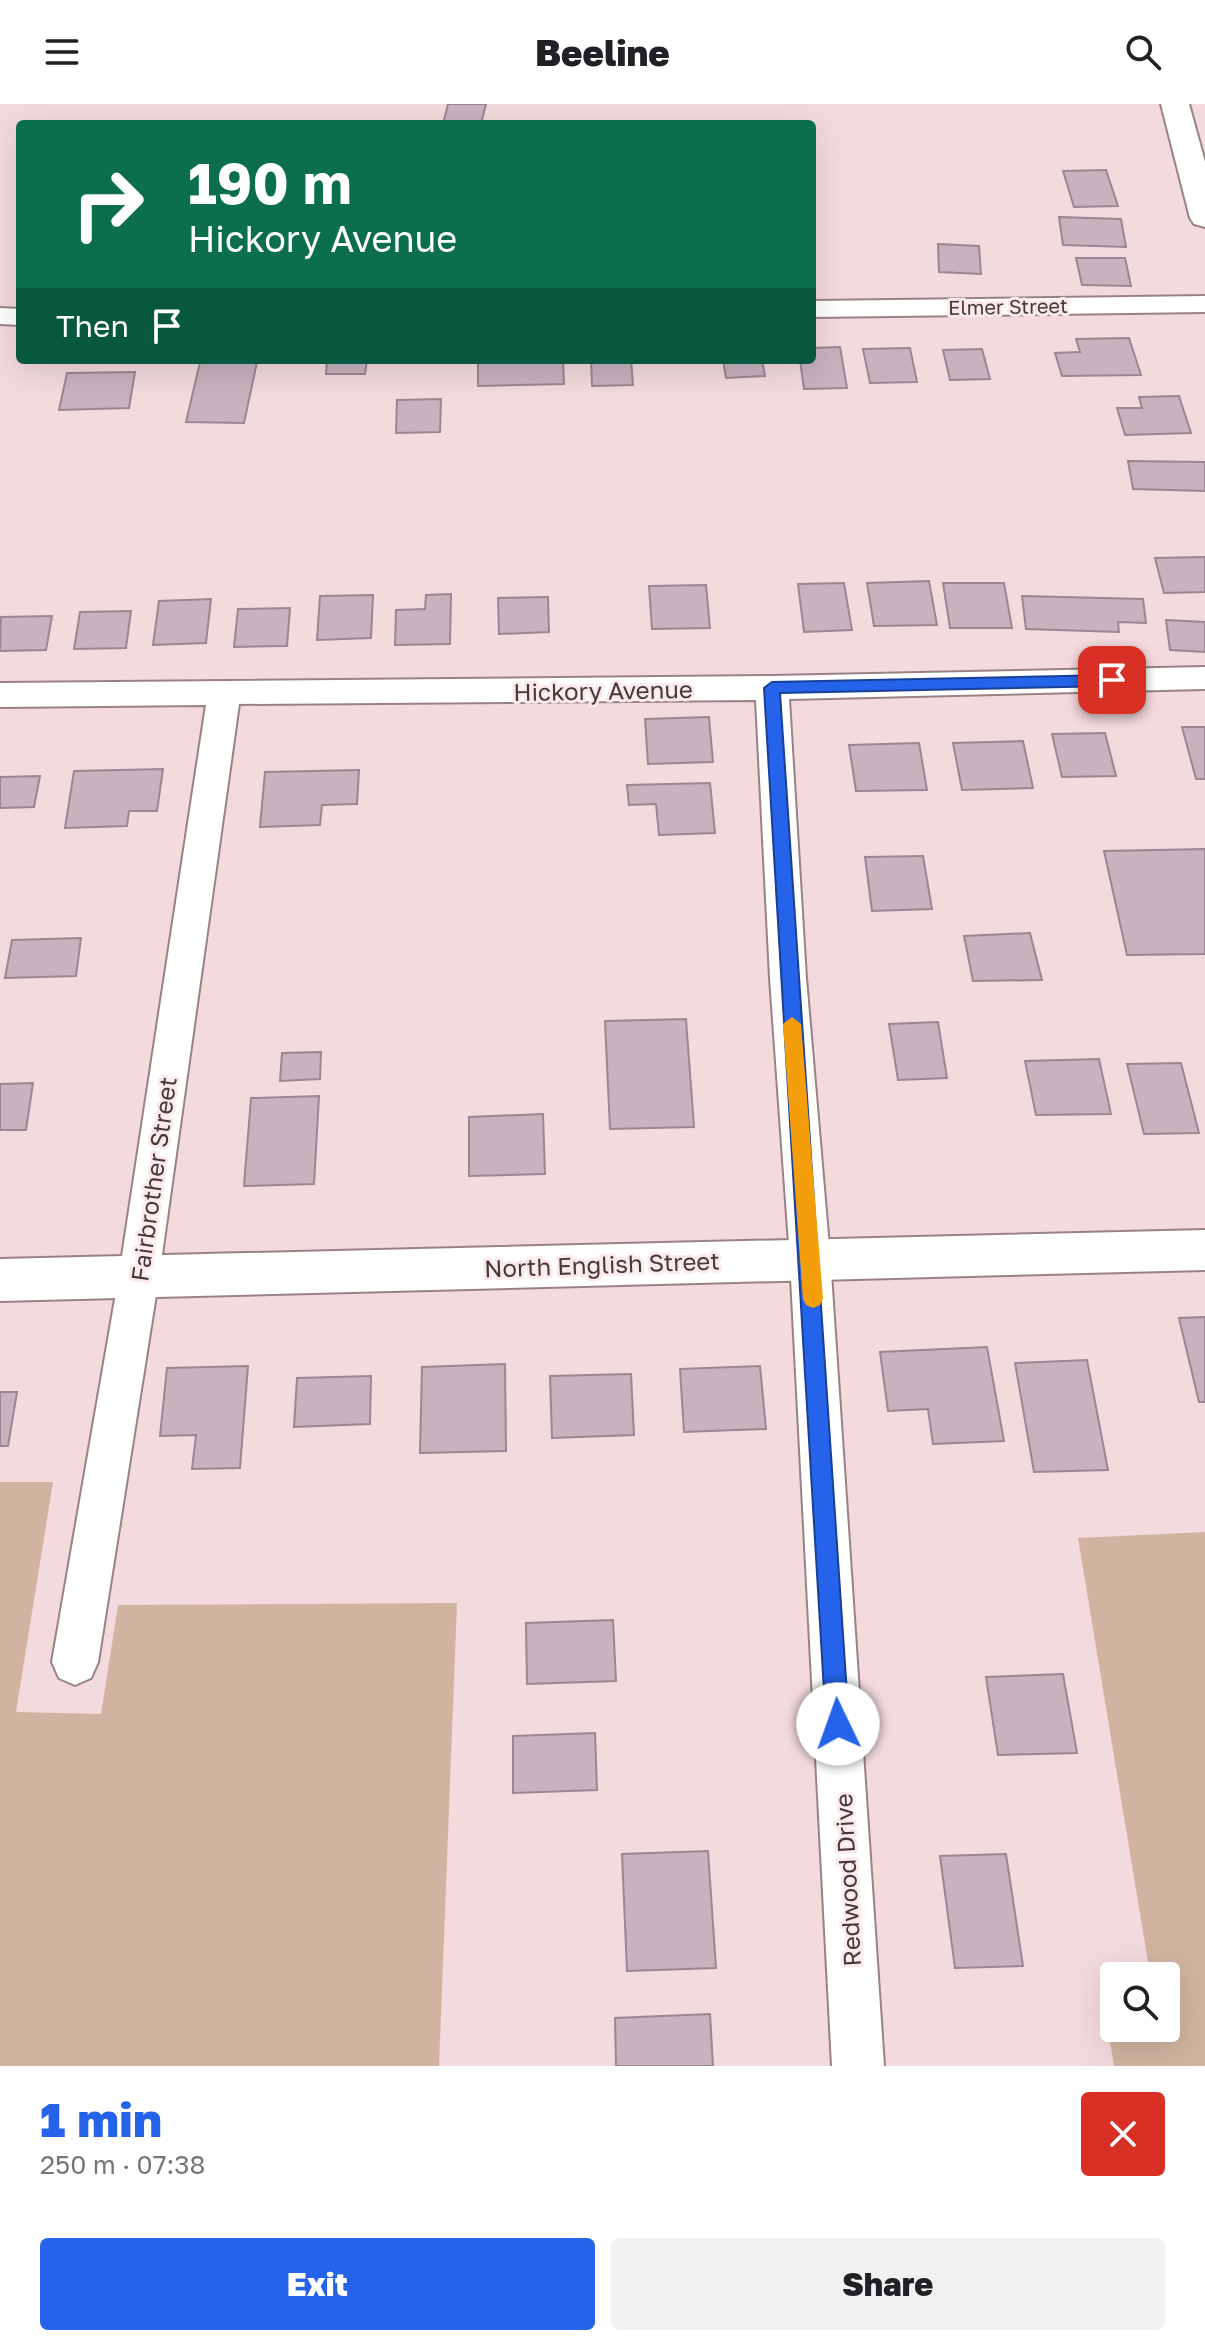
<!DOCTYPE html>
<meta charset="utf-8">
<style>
:root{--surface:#fff;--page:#f2f2f2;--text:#202124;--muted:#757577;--accent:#2563eb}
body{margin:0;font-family:"Golos Text",sans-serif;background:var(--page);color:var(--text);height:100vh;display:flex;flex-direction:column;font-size:30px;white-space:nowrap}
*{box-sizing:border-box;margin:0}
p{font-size:26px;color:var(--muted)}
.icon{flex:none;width:44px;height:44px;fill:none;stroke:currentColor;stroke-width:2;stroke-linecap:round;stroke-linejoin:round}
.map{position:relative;height:1962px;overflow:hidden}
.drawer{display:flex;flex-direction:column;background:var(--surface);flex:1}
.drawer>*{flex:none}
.top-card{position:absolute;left:16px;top:16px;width:800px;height:244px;border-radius:8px;box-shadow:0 8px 32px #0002;background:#0b6e4f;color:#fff;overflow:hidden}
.tools{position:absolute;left:1100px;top:1858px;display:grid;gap:16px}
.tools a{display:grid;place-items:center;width:80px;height:80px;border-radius:8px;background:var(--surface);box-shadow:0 8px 32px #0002;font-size:40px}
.pin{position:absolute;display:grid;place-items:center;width:68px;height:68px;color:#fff;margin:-34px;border-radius:16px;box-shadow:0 4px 12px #0006}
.me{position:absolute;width:88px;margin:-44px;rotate:357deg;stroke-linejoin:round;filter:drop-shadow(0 0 6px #0008)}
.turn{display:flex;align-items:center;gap:28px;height:168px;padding:0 40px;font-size:36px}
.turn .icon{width:104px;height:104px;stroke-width:2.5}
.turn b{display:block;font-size:56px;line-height:68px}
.then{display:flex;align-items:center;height:76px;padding:0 40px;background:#0003;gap:16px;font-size:30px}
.round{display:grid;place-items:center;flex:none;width:84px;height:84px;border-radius:8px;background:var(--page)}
.headline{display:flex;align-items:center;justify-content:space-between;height:136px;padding:0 40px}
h1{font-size:48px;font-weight:800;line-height:60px;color:var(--accent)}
.primary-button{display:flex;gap:16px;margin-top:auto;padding:16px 40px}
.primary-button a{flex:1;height:92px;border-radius:8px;background:var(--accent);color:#fff;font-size:32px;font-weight:800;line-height:92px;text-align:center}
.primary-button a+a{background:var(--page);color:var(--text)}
header{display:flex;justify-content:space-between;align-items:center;height:104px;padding:0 40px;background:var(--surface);font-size:36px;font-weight:800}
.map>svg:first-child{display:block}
.green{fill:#d0b4a1}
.building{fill:#c7b2bd;stroke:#9b8791;stroke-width:2}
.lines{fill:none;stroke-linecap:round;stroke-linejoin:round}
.street-casing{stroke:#998285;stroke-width:4}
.secondary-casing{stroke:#998285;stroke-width:4}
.street{fill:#fff;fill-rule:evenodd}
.secondary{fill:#fff;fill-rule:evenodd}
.route{fill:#2563eb;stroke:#184099;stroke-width:2}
.slow{fill:#f59e0b}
.labels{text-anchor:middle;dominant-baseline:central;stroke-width:6;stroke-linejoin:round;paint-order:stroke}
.far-street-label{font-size:20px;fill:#443a3b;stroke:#fde9eb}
.street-label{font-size:24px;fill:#443a3b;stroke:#fde9eb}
</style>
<header><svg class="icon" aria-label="menu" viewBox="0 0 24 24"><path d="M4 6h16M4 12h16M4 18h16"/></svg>Beeline<svg class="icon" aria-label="search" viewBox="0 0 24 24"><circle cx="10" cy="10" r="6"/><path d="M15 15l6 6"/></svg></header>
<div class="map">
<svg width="1205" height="1962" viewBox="0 0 1205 1962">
<rect width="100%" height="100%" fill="#f3dadd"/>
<g class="green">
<path d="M 0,1378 L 53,1378 L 16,1608 L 101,1610 L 118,1501 L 457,1499 L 439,1962 L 0,1962 Z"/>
<path d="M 1205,1428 L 1205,1962 L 1114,1962 L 1107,1918 L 1114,1908 L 1114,1924 L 1166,1924 L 1166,1872 L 1138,1872 L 1148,1858 L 1078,1434 Z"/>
</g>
<g class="building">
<path d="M 448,0 L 486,0 L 481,20 L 443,20 Z"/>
<path d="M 1106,66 L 1118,102 L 1074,103 L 1063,67 Z"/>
<path d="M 1059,113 L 1121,115 L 1126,143 L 1063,141 Z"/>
<path d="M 938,140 L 979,142 L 981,170 L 939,168 Z"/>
<path d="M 1076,154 L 1125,154 L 1131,182 L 1082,181 Z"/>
<path d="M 1129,234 L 1141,271 L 1062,272 L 1055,249 L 1080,248 L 1076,235 Z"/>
<path d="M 840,243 L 847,284 L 804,285 L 800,256 L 812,256 L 812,244 Z"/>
<path d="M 910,244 L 917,278 L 870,279 L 863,245 Z"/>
<path d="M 982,245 L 990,275 L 950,276 L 943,246 Z"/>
<path d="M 327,256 L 367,256 L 365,270 L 326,270 Z"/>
<path d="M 478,256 L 563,256 L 564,280 L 478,282 Z"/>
<path d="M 591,256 L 631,256 L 633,281 L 592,282 Z"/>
<path d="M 723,256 L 762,256 L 765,272 L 726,274 Z"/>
<path d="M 200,258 L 257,258 L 244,319 L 186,318 Z"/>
<path d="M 135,268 L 129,304 L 59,306 L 67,269 Z"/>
<path d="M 1179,292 L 1191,329 L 1125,331 L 1117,304 L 1142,304 L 1139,293 Z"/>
<path d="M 441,295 L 440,328 L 396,329 L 397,296 Z"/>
<path d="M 1128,357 L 1205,358 L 1205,387 L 1133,385 Z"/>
<path d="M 1205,453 L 1205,488 L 1164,489 L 1155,454 Z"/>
<path d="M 929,477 L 937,521 L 874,522 L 867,479 Z"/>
<path d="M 844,479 L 852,526 L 804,528 L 798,480 Z"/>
<path d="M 943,479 L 1004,479 L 1012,524 L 950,524 Z"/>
<path d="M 706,481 L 710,524 L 652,525 L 649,482 Z"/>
<path d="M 451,490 L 450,540 L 395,541 L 396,506 L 425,505 L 426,491 Z"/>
<path d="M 373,491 L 371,534 L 317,536 L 320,492 Z"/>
<path d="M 1022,492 L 1143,495 L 1146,519 L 1118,518 L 1119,528 L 1026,525 Z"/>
<path d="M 548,493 L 549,528 L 499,530 L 498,494 Z"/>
<path d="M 211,495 L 206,539 L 153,541 L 159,497 Z"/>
<path d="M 290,504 L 287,542 L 234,543 L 238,505 Z"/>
<path d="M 131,507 L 126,544 L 74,545 L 80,508 Z"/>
<path d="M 52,512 L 46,546 L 0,547 L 1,513 Z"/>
<path d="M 1166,516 L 1205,518 L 1205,548 L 1170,546 Z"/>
<path d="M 709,613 L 713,658 L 648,660 L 645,615 Z"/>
<path d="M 1182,623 L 1205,623 L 1205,675 L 1196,675 Z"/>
<path d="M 1105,629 L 1116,672 L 1062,673 L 1052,630 Z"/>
<path d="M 1023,637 L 1033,684 L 962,686 L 953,639 Z"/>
<path d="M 919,639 L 927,686 L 856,687 L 849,641 Z"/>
<path d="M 163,665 L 157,707 L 129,707 L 127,722 L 65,724 L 74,667 Z"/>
<path d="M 359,666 L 357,700 L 322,701 L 320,721 L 260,723 L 265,668 Z"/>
<path d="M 40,672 L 34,703 L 0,704 L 0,673 Z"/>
<path d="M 710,679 L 715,729 L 659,731 L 656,700 L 629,701 L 627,681 Z"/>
<path d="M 1205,745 L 1205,850 L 1127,851 L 1104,747 Z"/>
<path d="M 923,752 L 932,805 L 872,807 L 865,753 Z"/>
<path d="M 1030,829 L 1042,876 L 973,877 L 964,832 Z"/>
<path d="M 81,834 L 76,872 L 5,874 L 12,836 Z"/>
<path d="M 686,915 L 694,1023 L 610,1025 L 605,917 Z"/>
<path d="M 938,918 L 947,974 L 898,976 L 889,920 Z"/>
<path d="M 321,948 L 320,975 L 280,977 L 282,949 Z"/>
<path d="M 1099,955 L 1111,1010 L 1036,1011 L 1025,957 Z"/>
<path d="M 1181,959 L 1199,1029 L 1144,1030 L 1127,960 Z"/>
<path d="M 33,979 L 26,1026 L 0,1026 L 0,980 Z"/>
<path d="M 319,992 L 314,1080 L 244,1082 L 251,994 Z"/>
<path d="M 543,1010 L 545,1070 L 469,1072 L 469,1013 Z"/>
<path d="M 1205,1213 L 1205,1298 L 1199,1298 L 1179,1214 Z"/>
<path d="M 987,1243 L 1004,1337 L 933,1340 L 928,1305 L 888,1307 L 880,1248 Z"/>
<path d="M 1087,1256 L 1108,1366 L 1034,1368 L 1015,1259 Z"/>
<path d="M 505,1260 L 506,1347 L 420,1349 L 422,1263 Z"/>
<path d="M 248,1262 L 240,1364 L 192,1365 L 196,1331 L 160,1332 L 167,1264 Z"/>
<path d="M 760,1262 L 766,1325 L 684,1328 L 680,1265 Z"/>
<path d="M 631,1270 L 634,1331 L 552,1334 L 550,1272 Z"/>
<path d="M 371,1272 L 370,1320 L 294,1323 L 297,1274 Z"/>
<path d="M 0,1288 L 17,1288 L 8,1342 L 0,1342 Z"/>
<path d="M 613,1516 L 616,1577 L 527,1580 L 526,1519 Z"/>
<path d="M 1063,1570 L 1077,1649 L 998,1651 L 986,1573 Z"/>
<path d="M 595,1629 L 597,1686 L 513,1689 L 513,1632 Z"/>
<path d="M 708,1747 L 716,1864 L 627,1867 L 622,1750 Z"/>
<path d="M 1006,1750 L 1023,1862 L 955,1864 L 940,1752 Z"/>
<path d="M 710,1910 L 713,1962 L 616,1962 L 615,1914 Z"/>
</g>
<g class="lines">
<defs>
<g id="street">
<path d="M 1205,192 L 1205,208 L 812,213 L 812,197 Z"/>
<path d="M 0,204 L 20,205 L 20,221 L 0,220 Z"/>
<path d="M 1205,563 L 1205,585 L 789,595 L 806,874 L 830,1154 L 884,1962 L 832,1962 L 790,1154 L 770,874 L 756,596 L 239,600 L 159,1172 L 98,1558 L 91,1574 L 75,1581 L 59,1574 L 52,1558 L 119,1172 L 206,601 L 0,603 L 0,579 L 772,572 Z"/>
</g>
<g id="secondary">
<path d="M 1161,0 L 1189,0 L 1205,58 L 1205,123 L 1194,120 L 1190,114 Z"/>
<path d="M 1205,1126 L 1205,1166 L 0,1197 L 0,1155 Z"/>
</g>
</defs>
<use href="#street" class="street-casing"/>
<use href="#secondary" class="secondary-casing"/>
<use href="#street" class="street"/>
<use href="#secondary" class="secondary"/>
</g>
<path class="route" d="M 1112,571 L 1120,576 L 1112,582 L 780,589 L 849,1620 L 846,1628 L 838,1631 L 830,1628 L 826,1620 L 764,584 L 772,578 Z"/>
<path class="slow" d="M 792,913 L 801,920 L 823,1195 L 820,1201 L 813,1204 L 806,1201 L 803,1195 L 783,920 Z"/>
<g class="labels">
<g class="far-street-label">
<text transform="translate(1008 202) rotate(-1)">Elmer Street</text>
</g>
<g class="street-label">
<text transform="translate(603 586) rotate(-1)">Hickory Avenue</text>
<text transform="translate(153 1075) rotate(-82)">Fairbrother Street</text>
<text transform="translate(602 1160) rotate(-2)">North English Street</text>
<text transform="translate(847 1776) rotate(-93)">Redwood Drive</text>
</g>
</g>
</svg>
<div class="tools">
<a><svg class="icon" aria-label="search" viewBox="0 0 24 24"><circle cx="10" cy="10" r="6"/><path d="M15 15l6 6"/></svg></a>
</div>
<div class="pin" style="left:1112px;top:576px;background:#d93025"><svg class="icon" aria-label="arrive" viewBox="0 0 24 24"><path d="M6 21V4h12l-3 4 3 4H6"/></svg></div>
<svg class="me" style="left:838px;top:1620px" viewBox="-20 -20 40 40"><circle r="19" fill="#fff"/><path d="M0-13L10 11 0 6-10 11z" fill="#2563eb"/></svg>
<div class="top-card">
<div class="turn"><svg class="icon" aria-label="right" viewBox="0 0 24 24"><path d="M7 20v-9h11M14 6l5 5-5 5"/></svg><div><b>190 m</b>Hickory Avenue</div></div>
<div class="then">Then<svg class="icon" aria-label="arrive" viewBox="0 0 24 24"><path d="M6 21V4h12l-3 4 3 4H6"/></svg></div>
</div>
</div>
<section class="drawer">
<div class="headline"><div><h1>1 min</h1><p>250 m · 07:38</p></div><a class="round" style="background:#d93025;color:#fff"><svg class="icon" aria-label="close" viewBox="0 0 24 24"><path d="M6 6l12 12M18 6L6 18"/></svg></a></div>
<div class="primary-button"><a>Exit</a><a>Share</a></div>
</section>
